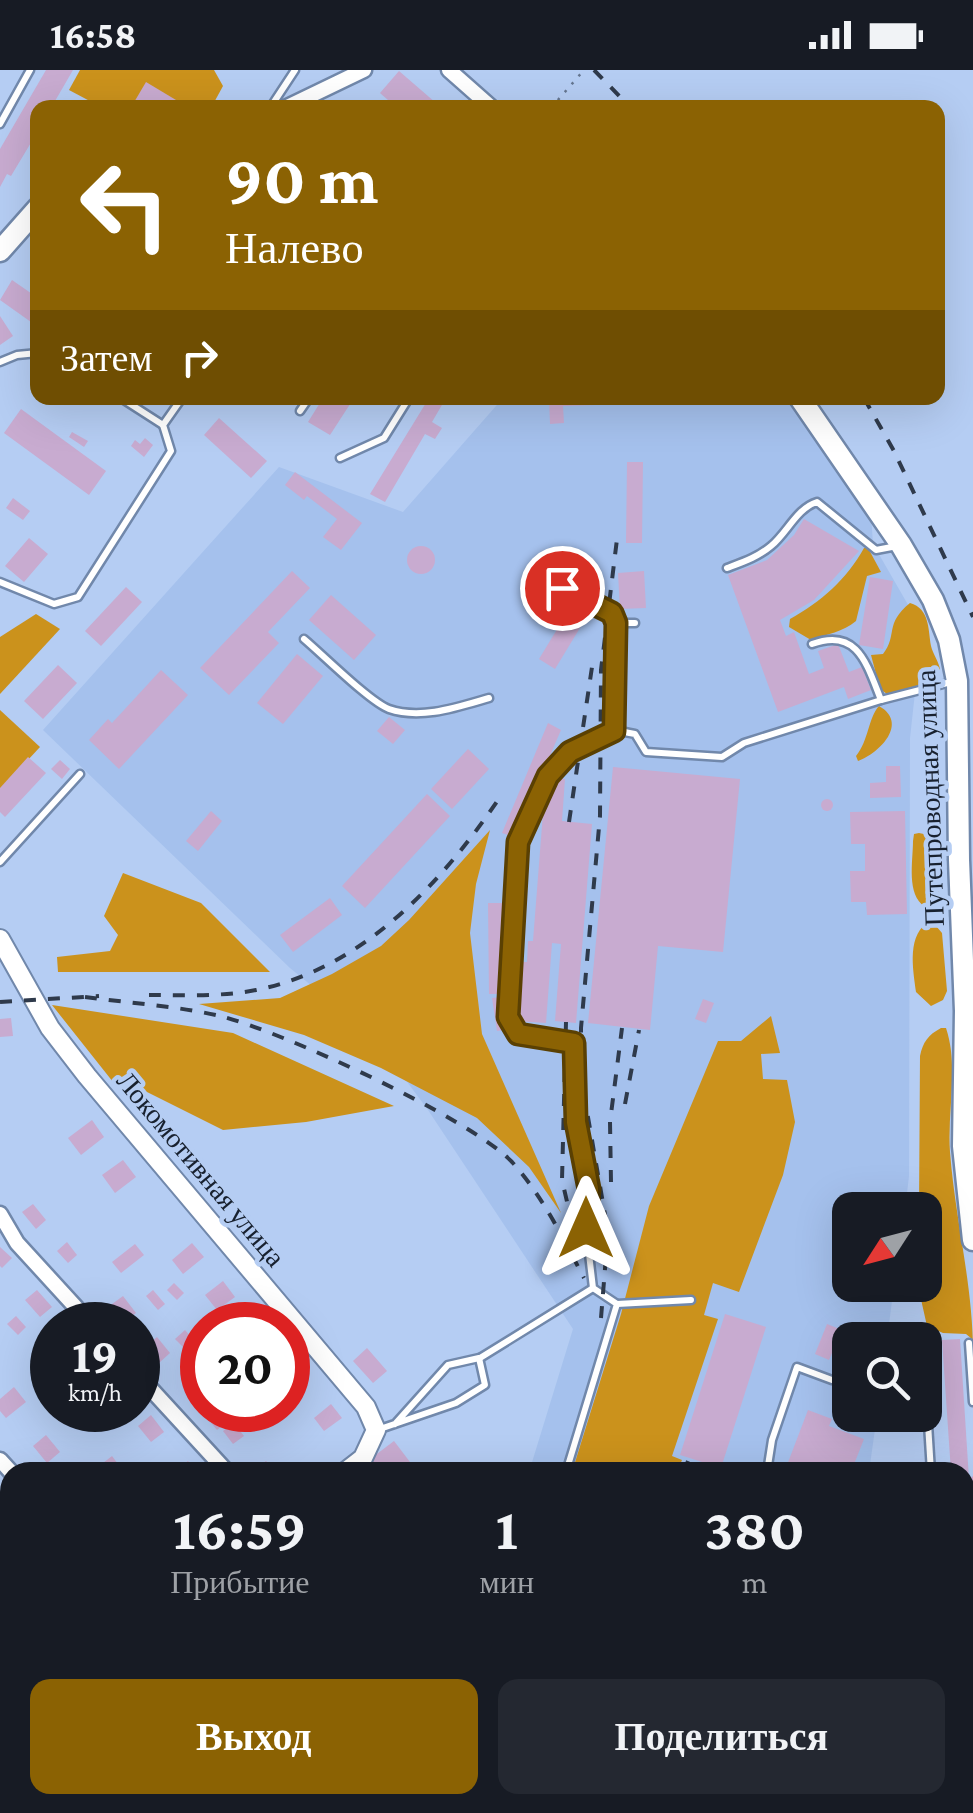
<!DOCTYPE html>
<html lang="ru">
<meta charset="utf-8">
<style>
:root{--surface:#171b24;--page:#242831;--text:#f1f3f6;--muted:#9ea1a6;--accent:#8b6203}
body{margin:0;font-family:"Crimson Pro",serif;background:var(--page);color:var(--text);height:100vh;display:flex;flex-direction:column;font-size:38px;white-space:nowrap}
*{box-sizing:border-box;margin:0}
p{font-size:32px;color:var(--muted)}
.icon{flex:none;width:55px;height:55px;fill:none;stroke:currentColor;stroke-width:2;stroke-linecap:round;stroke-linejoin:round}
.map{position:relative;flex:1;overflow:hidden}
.drawer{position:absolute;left:0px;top:1392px;width:975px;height:352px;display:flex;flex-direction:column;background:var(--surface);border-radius:30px 30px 0 0;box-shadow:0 10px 40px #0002}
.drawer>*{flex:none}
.banner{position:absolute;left:30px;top:30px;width:915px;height:305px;border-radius:20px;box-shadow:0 10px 40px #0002;background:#8b6203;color:#fff;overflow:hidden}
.needle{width:65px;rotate:234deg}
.controls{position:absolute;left:832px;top:1122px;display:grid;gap:20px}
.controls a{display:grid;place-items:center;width:110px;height:110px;border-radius:20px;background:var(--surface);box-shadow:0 10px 40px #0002;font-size:50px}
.speed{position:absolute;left:30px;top:1232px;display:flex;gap:20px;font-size:50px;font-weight:700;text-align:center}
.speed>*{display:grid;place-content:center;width:130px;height:130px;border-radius:50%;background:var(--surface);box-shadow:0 10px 40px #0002;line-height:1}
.speed small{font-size:25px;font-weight:400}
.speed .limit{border:15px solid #d22;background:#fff;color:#111}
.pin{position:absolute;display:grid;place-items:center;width:85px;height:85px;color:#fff;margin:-42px;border:5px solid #fff;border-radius:50%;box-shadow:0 2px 10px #0007}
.me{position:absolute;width:110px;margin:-55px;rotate:0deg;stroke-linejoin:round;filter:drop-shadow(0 0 8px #0008)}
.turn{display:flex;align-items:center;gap:35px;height:210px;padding:0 30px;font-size:45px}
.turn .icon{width:130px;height:130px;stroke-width:2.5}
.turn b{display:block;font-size:70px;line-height:85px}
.then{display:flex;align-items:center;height:95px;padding:0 30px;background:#0003;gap:20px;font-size:38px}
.eta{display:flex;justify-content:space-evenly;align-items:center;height:170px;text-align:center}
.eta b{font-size:60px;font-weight:700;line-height:70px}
.action{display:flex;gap:20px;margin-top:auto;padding:20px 30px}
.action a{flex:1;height:115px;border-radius:20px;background:var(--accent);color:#fff;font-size:40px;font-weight:700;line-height:115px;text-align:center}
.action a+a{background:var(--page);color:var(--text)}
.status{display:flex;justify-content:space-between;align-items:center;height:70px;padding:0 50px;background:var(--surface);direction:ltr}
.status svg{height:28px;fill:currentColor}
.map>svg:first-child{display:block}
.built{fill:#a5c1ed}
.green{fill:#cb921c}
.building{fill:#c8abd0}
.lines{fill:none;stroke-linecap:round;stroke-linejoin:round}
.service-casing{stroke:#7188ab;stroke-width:11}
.minor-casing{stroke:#7188ab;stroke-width:19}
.tertiary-casing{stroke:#7188ab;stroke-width:22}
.secondary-casing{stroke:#7188ab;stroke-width:25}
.path{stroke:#657690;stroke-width:2.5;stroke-dasharray:2.5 8;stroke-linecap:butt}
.service{stroke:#fff;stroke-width:6}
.minor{stroke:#fff;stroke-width:14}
.tertiary{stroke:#fff;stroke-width:18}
.secondary{stroke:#fff;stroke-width:20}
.rail{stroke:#2f3a4b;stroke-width:4;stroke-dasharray:12 12;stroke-linecap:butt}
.route-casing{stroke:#5a4002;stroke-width:25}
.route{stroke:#8b6203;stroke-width:18}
.labels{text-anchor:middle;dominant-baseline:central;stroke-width:9;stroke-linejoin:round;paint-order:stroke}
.street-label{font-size:28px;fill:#18212f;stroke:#b5cdf3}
</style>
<div class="status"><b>16:58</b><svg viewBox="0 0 49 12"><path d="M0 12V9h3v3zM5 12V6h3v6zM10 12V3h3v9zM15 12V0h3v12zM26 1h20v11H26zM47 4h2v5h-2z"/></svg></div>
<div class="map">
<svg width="973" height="1743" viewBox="0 0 973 1743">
<rect width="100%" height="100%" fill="#b5cdf3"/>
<g class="built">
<path d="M 503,328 L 787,328 L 871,444 L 873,474 L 922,559 L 910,668 L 909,1106 L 905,1140 L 850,1140 L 850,1215 L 894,1215 L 887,1270 L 850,1270 L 850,1345 L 877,1345 L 869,1402 L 529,1402 L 573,1259 L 428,1040 L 373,966 L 290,898 L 43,660 L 279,397 L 403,442 Z"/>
<path d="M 239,1735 L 675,1735 L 656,1743 L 241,1743 L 244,1738 Z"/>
</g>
<g class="green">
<path d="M 80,0 L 214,0 L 223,16 L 211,38 L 101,37 L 69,20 Z"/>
<path d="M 864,478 L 868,478 L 881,502 L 867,506 L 856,551 C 843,562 827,564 811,570 L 789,557 L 790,549 C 821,532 847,509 864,478 Z"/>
<path d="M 910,533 C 930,539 928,559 931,576 C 933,584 938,590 940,599 L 920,615 L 887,624 L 880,619 L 871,585 L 883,584 C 898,565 884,554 910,533 Z"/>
<path d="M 36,544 L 60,559 L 0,624 L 0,567 Z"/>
<path d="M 879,636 C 909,653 880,683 858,691 L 856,686 C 869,670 868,648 879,636 Z"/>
<path d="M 0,640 L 40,677 L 0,720 Z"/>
<path d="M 490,760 L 476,814 L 470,863 L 482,964 L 561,1143 L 529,1097 L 477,1048 L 381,998 L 304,965 L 199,934 L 280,928 L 332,904 L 381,876 L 409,850 Z"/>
<path d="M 919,763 L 938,767 L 941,825 L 925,837 C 906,824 913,792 913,771 L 914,764 Z"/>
<path d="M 123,803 L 201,833 L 270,902 L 58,902 L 57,887 L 110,881 L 118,865 L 104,846 Z"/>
<path d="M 931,850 L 942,863 L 947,921 L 943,930 L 931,936 L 916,922 C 913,898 906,864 931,850 Z"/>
<path d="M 52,935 L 233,963 L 394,1036 L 306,1052 L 223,1060 L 145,1021 L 117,1017 Z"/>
<path d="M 771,946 L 780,983 L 761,984 L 763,1009 L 787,1010 L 795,1052 L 783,1105 L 739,1222 L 713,1213 L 704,1245 L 718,1249 L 672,1386 L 682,1390 L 677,1402 L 572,1402 L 621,1244 L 649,1136 L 718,971 L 741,971 Z"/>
<path d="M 941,958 L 946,958 C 959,997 947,1042 950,1082 C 955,1149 973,1215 973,1282 L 972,1269 L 966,1264 L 943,1263 L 927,1256 L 918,1216 L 925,1215 L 925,1140 L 919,1140 L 920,986 C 923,972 928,965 941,958 Z"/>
</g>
<g class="building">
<path d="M 46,0 L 73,0 L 51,38 L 38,38 L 38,61 L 11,106 L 7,104 L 0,117 L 0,79 Z"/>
<path d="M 399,1 L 436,33 L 432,38 L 397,38 L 380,23 Z"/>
<path d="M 146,12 L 176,30 L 172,38 L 138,38 L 133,34 Z"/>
<path d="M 12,210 L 38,228 L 38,257 L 0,230 Z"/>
<path d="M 0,246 L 13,266 L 0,275 Z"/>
<path d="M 323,328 L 354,328 L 330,365 L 308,352 Z"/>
<path d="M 429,328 L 446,328 L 432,352 L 442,358 L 435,369 L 425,364 L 385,432 L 370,424 Z"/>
<path d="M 549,328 L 595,328 L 595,335 L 563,336 L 564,353 L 550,354 Z"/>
<path d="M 21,339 L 106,401 L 89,425 L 4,363 Z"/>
<path d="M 219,348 L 267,391 L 251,408 L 204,365 Z"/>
<path d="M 72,362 L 88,371 L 84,377 L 69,367 Z"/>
<path d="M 145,368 L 153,375 L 144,387 L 131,376 L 135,370 L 140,374 Z"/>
<path d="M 627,392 L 643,392 L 642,473 L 626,473 Z"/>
<path d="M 295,402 L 362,453 L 341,480 L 323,467 L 337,449 L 307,426 L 304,430 L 285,415 Z"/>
<path d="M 13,428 L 30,441 L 23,450 L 6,438 Z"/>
<path d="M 804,449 L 859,481 L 814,530 L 780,550 L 786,566 L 794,562 L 809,604 L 824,598 L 818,581 L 838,574 L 849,602 L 862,597 L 871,620 L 848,629 L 844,617 L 778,642 L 728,505 L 767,490 L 794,465 Z"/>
<path d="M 29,468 L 48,484 L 24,512 L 5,496 Z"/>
<circle cx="421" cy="490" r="14"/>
<path d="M 292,501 L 310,518 L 268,562 L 279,573 L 229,625 L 200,598 Z"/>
<path d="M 644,501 L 646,538 L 620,539 L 618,503 Z"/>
<path d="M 870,507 L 893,511 L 883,579 L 859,575 Z"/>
<path d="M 126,517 L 142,532 L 101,576 L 85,561 Z"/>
<path d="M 331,525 L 376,565 L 354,590 L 309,550 Z"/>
<path d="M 530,527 L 541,530 L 538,543 L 527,541 Z"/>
<path d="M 570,538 L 586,548 L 555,599 L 539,589 Z"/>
<path d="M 297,584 L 323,606 L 283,654 L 257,633 Z"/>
<path d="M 58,595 L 77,613 L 43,649 L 24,631 Z"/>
<path d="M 161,600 L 188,625 L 119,699 L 89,670 L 108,649 L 112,653 Z"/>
<path d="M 389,647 L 405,660 L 393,674 L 377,661 Z"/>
<path d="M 548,653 L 561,660 L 536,718 L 530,716 L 511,766 L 502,763 Z"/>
<path d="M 468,679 L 489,699 L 452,739 L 431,719 Z"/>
<path d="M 28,687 L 46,703 L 5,747 L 0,742 L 0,718 Z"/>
<path d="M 60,690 L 70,699 L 62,709 L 51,699 Z"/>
<path d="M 886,696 L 900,696 L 901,727 L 870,728 L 870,713 L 886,712 Z"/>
<path d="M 613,697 L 740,709 L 723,882 L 658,876 L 650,960 L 588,953 Z"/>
<path d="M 553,707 L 565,709 L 562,751 L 592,754 L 576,953 L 555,951 L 561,874 L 552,873 L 546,953 L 517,951 L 521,892 L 527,892 L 528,871 L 533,871 L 544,730 L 547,730 L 548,722 L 551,723 Z"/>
<path d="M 427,724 L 450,746 L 365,838 L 342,816 Z"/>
<circle cx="827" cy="735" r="6"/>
<path d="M 211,741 L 222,751 L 198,781 L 186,771 Z"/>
<path d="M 905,741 L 907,844 L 867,845 L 866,832 L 851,832 L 850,801 L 865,801 L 865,774 L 851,774 L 850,742 Z"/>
<path d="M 330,828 L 342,845 L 293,882 L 280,865 Z"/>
<path d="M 488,833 L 503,833 L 501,924 L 489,924 Z"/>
<path d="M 500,927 L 505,960 L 497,961 L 492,928 Z"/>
<path d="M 703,929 L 714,933 L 706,953 L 695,949 Z"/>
<path d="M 11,948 L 13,966 L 0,967 L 0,949 Z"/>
<path d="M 92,1050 L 104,1067 L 81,1085 L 68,1068 Z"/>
<path d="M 123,1090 L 136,1107 L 115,1123 L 102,1105 Z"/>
<path d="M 33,1134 L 46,1150 L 36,1159 L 22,1142 Z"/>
<path d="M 67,1172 L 77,1185 L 68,1193 L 57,1181 Z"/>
<path d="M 192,1173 L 204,1187 L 183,1204 L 172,1190 Z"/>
<path d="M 135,1174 L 144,1185 L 121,1203 L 112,1192 Z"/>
<path d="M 0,1177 L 12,1188 L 2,1198 L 0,1196 Z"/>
<path d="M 223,1211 L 235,1227 L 217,1240 L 205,1225 Z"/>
<path d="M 174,1213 L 184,1223 L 177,1230 L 167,1220 Z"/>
<path d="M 37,1220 L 52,1237 L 40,1247 L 25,1230 Z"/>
<path d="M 153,1220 L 165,1234 L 158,1240 L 146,1226 Z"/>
<path d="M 123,1226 L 136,1243 L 122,1254 L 108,1237 Z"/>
<path d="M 725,1244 L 766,1257 L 721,1398 L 680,1385 Z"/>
<path d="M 16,1246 L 26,1257 L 18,1265 L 7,1254 Z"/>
<path d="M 827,1254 L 842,1260 L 829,1290 L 815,1284 Z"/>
<path d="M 185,1260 L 194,1270 L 185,1279 L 175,1269 Z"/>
<path d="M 157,1267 L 170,1283 L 159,1293 L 145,1277 Z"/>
<path d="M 960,1269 L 969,1409 L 973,1406 L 973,1425 L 965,1429 L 965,1402 L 951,1402 L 942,1270 Z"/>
<path d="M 367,1278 L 387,1301 L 373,1313 L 353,1291 Z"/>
<path d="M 295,1292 L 305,1305 L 291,1316 L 288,1312 L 288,1298 Z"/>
<path d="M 195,1308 L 202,1318 L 202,1327 L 195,1333 L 183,1317 Z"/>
<path d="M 49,1310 L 52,1322 L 45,1328 L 37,1319 Z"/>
<path d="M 14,1317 L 26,1332 L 6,1348 L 0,1341 L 0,1329 Z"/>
<path d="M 331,1334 L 342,1348 L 324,1361 L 314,1348 Z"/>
<path d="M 808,1340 L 832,1349 L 829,1356 L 864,1369 L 851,1402 L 807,1402 L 787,1395 Z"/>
<path d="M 217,1341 L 226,1353 L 217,1360 L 208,1349 Z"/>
<path d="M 151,1345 L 164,1362 L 151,1372 L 138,1356 Z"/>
<path d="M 234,1353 L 244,1366 L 233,1374 L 223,1361 Z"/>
<path d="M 46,1365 L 60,1382 L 47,1393 L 33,1376 Z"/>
<path d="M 394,1371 L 410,1392 L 397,1402 L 353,1402 Z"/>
<path d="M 112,1386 L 124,1402 L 109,1402 L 103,1393 Z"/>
<path d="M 188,1391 L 197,1402 L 180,1402 L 177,1399 Z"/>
<path d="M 266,1391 L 276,1402 L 252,1402 Z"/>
<path d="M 973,1472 L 973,1485 L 965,1486 L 965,1473 Z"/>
<path d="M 197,1735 L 232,1735 L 227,1743 L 211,1743 Z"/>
<path d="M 348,1735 L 379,1735 L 387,1743 L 339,1743 Z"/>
</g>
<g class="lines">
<defs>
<g id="service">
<path d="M 270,38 L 295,0"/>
<path d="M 0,54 L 30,0"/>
<path d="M 0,292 L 17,285 L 38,283"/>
<path d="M 121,328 L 163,355"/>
<path d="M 300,341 L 309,328"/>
<path d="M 340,388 L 384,368 L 409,328"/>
<path d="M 727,498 C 743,492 758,487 771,476 C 787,463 797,438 817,432 L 876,480 L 897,476"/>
<path d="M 0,512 L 54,534 L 78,527 L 171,381 L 163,355 L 182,328"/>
<path d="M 562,518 L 612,543 L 616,553"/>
<path d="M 304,569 C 323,585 370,632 389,639 C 421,650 458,637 489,628"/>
<path d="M 812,574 C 858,557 867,595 881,630"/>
<path d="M 614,661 L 616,553 L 635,553"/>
<path d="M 0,792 L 80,704"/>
<path d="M 617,1234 L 691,1230"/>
<path d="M 969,1273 L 973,1332"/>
<path d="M 480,1288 L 593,1218"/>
<path d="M 925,1305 L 931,1402"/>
<path d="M 377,1360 L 456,1333 L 485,1315 L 479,1288 L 448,1295 L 395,1354"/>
<path d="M 566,1402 L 617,1234 L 593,1218 L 586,1158 L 589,1119 L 575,1052 L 574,973 L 518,964 L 507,947 C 511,890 509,831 517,775 C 524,732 566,669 612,661 C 619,660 628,663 635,664 L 646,682 L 722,687 L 744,673 L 881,630 L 951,612"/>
<path d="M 767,1402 L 772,1370 L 797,1297 L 832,1310"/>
<path d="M 967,1441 L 973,1453"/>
<path d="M 407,1735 L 416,1743"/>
<path d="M 835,1735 L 839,1743"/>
<path d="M 958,1735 L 959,1743"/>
<path d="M 453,1743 L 455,1735"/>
</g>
<g id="minor">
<path d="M 449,0 L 492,38"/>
<path d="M 285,38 L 364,0"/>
<path d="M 0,1144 L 17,1173 L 92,1255"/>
<path d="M 138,1305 L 227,1402"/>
<path d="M 0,1390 L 11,1402"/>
<path d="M 0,1675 L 10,1685"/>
<path d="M 58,1735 L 64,1743"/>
</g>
<g id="tertiary">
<path d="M 0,869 L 50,958 L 87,1006 L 366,1337 L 376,1360 L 363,1388 L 345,1402"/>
<path d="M 138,1743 L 140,1735"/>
</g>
<g id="secondary">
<path d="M 0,181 L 38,138"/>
<path d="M 800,328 L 901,475 L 933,530 L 949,570 L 957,611 L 959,790 L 965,941 L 963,1076 L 973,1170"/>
</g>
</defs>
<use href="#service" class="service-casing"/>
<use href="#minor" class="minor-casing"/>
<use href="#tertiary" class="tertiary-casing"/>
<use href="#secondary" class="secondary-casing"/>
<path class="path" d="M 551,38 L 584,0"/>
<use href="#service" class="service"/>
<use href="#minor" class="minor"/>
<use href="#tertiary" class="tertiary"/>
<use href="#secondary" class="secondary"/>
<g class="rail">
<path d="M 594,0 L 631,38"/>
<path d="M 864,328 L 894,381 L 973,547"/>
<path d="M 569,752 L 592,597"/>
<path d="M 149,925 C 184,925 221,927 256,920 C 363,899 444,811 502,724"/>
<path d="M 85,927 C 129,933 177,936 220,946 C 281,961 470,1048 512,1092 C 542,1125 563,1168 584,1208"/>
<path d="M 0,932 L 99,926"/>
<path d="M 566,952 L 562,1110 L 578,1179"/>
<path d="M 625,1034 L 639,960"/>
<path d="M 611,1112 L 610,1052 L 622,958"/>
<path d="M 601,1248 L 608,1162 L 581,1007 L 581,958 L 600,746 L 601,600 L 617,469"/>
<path d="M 684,1402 L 688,1391"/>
<path d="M 705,1402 L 707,1397"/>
</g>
</g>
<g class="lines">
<defs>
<path id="route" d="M 562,518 L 612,543 L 616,553 L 614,661 L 570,682 L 548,706 L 518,772 L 508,947 L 518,964 L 574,973 L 576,1052 L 589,1119 L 586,1158"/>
</defs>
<use href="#route" class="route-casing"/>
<use href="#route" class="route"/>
</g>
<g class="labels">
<g class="street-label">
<text transform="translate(930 728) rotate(-92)">Путепроводная улица</text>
<text transform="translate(201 1099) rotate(50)">Локомотивная улица</text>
</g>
</g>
</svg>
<div class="controls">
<a><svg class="needle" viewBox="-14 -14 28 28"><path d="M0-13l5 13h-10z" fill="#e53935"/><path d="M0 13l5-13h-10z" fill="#9ea1a6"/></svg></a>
<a><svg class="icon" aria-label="search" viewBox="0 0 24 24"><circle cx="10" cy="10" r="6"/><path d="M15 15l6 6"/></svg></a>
</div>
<div class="speed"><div>19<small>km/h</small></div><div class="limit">20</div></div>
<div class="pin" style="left:562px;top:518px;background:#d93025"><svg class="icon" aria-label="arrive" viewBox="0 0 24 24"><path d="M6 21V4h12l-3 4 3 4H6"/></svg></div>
<svg class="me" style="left:586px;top:1158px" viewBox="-20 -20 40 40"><path d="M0-17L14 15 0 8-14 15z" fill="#8b6203" stroke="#fff" stroke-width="4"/></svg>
<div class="banner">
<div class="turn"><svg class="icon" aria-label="left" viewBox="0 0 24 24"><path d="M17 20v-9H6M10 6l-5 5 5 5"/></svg><div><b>90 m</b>Налево</div></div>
<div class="then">Затем<svg class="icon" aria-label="right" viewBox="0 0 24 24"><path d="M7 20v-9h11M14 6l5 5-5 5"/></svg></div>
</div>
<section class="drawer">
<div class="eta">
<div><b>16:59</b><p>Прибытие</p></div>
<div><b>1</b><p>мин</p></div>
<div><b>380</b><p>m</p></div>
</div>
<div class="action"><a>Выход</a><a>Поделиться</a></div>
</section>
</div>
